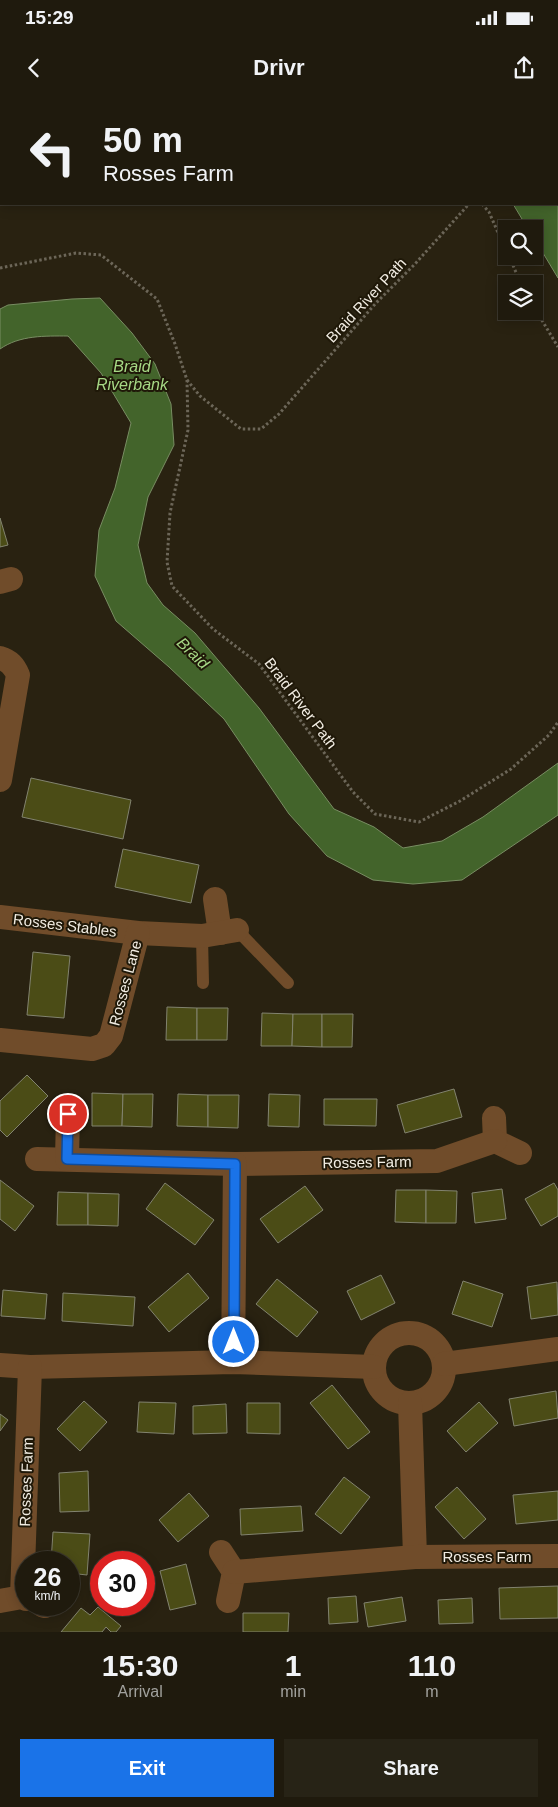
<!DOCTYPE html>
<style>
:root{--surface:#1f1a0d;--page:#272316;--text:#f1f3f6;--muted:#a1a19d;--line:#3c382e;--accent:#1a73e8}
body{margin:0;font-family:Helvetica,sans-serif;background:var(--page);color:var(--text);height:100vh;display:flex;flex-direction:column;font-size:19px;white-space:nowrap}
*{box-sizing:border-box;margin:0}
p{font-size:16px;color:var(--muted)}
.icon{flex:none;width:28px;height:28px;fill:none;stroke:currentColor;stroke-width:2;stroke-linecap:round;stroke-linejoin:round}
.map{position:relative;height:1532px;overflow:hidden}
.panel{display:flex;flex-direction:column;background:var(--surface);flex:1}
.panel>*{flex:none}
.top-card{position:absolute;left:0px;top:0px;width:559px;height:105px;box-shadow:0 2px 12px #0003,0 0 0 1px var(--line);background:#1f1a0d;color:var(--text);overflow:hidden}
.fabs{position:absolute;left:498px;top:120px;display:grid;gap:10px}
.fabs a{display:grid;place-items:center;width:45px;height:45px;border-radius:0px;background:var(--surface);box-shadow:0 2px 12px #0003,0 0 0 1px var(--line);font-size:25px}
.speed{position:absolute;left:15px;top:1451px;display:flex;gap:10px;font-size:25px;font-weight:700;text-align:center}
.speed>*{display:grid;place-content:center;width:65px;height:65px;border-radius:50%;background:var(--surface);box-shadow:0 2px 12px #0003,0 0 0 1px var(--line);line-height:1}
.speed small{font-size:12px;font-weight:400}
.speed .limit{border:8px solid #d22;background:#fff;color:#111}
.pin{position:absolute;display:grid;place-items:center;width:42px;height:42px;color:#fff;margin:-21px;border:2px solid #fff;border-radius:50%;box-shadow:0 1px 5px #0007}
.me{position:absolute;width:55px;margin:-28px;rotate:0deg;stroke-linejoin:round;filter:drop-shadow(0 0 4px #0008)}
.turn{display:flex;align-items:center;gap:18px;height:105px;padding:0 20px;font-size:22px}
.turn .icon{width:65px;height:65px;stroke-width:2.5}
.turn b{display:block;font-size:35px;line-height:42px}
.eta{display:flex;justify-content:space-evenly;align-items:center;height:85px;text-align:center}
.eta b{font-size:30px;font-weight:700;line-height:35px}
.primary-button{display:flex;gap:10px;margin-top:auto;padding:10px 20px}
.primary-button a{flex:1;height:58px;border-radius:0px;background:var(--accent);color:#fff;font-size:20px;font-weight:700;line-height:58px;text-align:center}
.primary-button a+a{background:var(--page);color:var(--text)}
.status{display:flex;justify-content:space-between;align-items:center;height:35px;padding:0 25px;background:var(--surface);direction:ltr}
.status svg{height:14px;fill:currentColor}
header{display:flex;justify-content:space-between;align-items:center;height:65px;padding:0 20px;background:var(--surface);font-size:22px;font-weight:700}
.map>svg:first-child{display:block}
.water{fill:#43642b;stroke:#788d62}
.building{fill:#4b4c16;stroke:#82836f}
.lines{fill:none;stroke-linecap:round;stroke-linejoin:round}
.path{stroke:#6c6658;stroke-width:3;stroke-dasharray:2.5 2.5;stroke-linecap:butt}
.lane{stroke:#704c2a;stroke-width:12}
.street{stroke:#704c2a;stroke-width:24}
.route-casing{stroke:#114b97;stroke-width:12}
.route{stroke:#1a73e8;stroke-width:9}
.labels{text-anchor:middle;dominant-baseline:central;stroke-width:4;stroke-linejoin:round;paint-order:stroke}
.street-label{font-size:15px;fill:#f2ede3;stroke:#1f1808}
.water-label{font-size:16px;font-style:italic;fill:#a6d885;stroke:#1f1808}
</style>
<div class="status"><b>15:29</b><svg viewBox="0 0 49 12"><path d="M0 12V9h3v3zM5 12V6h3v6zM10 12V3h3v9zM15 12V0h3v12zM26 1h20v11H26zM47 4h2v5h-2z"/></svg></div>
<header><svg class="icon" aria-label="back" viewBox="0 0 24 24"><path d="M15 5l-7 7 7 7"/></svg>Drivr<svg class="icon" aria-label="share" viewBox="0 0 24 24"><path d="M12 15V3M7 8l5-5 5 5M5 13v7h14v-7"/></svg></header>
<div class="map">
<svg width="558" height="1532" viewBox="0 0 558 1532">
<rect width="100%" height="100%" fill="#292211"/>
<g class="water">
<path d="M 558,100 L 558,178 L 534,138 L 534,129 L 528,129 L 513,104 L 558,104 Z"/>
<path d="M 100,198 L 132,233 L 155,264 L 171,304 L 174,345 L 148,397 L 138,445 L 147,483 L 163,505 L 195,533 L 259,608 L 334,709 L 374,727 L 403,748 L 442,741 L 483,717 L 558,663 L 558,715 L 462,780 L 413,784 L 373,780 L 327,756 L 289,714 L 224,619 L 169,567 L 116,521 L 95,476 L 99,430 L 115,388 L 131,323 L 101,273 L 68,236 C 45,236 20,235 0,249 L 0,209 L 8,205 L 72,199 Z"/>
</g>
<g class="building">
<path d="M 0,418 L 8,445 L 0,447 Z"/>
<path d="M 31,678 L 131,700 L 123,739 L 22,717 Z"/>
<path d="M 123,749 L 199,765 L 191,803 L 115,787 Z"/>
<path d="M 33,852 L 70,856 L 64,918 L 27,915 Z"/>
<path d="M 167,907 L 197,908 L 197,940 L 166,940 Z"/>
<path d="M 197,908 L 228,908 L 227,940 L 197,940 Z"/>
<path d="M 262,913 L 293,914 L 292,946 L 261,946 Z"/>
<path d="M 293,914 L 322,914 L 322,947 L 292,946 Z"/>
<path d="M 322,914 L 353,914 L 352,947 L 322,947 Z"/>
<path d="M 27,975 L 48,996 L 7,1037 L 0,1030 L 0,1001 Z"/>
<path d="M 454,989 L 462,1017 L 405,1033 L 397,1005 Z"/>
<path d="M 92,993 L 123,994 L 122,1026 L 92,1026 Z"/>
<path d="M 123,994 L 153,994 L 152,1027 L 122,1026 Z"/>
<path d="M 178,994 L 208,995 L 208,1027 L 177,1026 Z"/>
<path d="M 269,994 L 300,995 L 299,1027 L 268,1026 Z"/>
<path d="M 208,995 L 239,995 L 238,1028 L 208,1027 Z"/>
<path d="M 324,999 L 377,999 L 376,1026 L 324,1025 Z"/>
<path d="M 0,1080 L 34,1106 L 15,1131 L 0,1119 Z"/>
<path d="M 165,1083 L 214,1120 L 195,1145 L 146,1109 Z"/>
<path d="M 554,1083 L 558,1090 L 558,1116 L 541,1126 L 525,1099 Z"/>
<path d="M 305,1086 L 323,1110 L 278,1143 L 260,1119 Z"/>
<path d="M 502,1089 L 506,1119 L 475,1123 L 472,1093 Z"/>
<path d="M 396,1090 L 426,1090 L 426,1123 L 395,1122 Z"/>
<path d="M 426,1090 L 457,1091 L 456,1123 L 426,1123 Z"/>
<path d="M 58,1092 L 88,1093 L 88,1125 L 57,1125 Z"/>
<path d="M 88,1093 L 119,1094 L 118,1126 L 88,1125 Z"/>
<path d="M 188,1173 L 209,1198 L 169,1232 L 148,1207 Z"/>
<path d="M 381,1175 L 395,1203 L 361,1220 L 347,1191 Z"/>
<path d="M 277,1179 L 318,1212 L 297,1237 L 256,1204 Z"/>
<path d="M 463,1181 L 503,1194 L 492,1227 L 452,1214 Z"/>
<path d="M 557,1182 L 558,1215 L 531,1219 L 527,1187 Z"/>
<path d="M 3,1190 L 47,1194 L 45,1219 L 1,1216 Z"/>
<path d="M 63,1193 L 135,1197 L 133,1226 L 62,1221 Z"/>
<path d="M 332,1285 L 370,1332 L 348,1349 L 310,1303 Z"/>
<path d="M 556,1291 L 558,1318 L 514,1326 L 509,1299 Z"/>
<path d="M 84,1301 L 107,1322 L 80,1351 L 57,1329 Z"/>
<path d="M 139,1302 L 176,1303 L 174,1334 L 137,1332 Z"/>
<path d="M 479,1302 L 498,1323 L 466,1352 L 447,1331 Z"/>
<path d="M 247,1303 L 280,1303 L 280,1334 L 247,1333 Z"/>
<path d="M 226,1304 L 227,1333 L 193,1334 L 193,1306 Z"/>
<path d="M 0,1314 L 8,1320 L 0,1331 Z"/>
<path d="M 88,1371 L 89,1411 L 60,1412 L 59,1373 Z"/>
<path d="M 344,1377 L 370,1397 L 341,1434 L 315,1414 Z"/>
<path d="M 457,1387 L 486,1419 L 464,1439 L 435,1407 Z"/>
<path d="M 558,1391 L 558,1420 L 516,1424 L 513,1395 Z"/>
<path d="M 189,1393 L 209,1416 L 178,1442 L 159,1420 Z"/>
<path d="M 301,1406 L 303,1431 L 241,1435 L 240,1409 Z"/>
<path d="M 53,1432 L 90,1434 L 87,1475 L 69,1473 L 69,1462 L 51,1462 Z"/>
<path d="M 186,1464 L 196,1504 L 170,1510 L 160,1471 Z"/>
<path d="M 558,1486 L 558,1518 L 500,1519 L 499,1488 Z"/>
<path d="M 356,1496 L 358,1522 L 329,1524 L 328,1498 Z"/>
<path d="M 402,1497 L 406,1521 L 368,1527 L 364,1503 Z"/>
<path d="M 472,1498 L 473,1523 L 439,1524 L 438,1500 Z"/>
<path d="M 98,1507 L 121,1526 L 116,1532 L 111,1532 L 106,1527 L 102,1532 L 61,1532 L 81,1508 L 90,1515 Z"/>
<path d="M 243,1513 L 289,1513 L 288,1532 L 243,1532 Z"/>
</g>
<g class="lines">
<g class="path">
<path d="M 413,0 L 414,1"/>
<path d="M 482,104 L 489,112 L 506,151"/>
<path d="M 509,156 L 521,184"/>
<path d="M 0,168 L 76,153 L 101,155 L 157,199 L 175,244 L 187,280 L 188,330 L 170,413 L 167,462 L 172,486 L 213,529 L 259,564 L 353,692 L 375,714 L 419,722 L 460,701 L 511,669 L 549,635 L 558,622"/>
<path d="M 534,207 L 558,247"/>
<path d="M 187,280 L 200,296 L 241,329 L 261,329 L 279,314 L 376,203 L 414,165 L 469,104"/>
</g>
<g class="lane">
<path d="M 72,1 L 73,0"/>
<path d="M 237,830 L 288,883"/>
<path d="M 202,836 L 203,883"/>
</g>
<g class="street">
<path d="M 0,482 L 11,479"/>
<path d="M 0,558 C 10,561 14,566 18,575 L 0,680"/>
<path d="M 215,799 L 220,833"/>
<path d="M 0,817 L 138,833 L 202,836 L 237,830"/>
<path d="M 0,940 L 92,949 L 104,945 L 111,936 L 138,833"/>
<path d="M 494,1018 L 495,1041 L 520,1053"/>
<path d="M 37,1059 L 235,1064 L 437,1061 L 495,1041"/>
<path d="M 67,1059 L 68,1014"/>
<circle cx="409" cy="1268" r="35"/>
<path d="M 233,1262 L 235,1064"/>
<path d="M 444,1264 L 558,1249"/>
<path d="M 0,1265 L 30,1267 L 233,1262 L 374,1267"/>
<path d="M 410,1303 L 415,1457"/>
<path d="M 221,1452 L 234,1472 L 228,1501"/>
<path d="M 234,1472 L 415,1457 L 558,1456"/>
<path d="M 22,1497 L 30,1267"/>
<path d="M 0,1501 L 22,1497 L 26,1499"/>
<path d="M 42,1505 L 45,1506"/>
</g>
</g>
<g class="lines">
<defs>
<path id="route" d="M 68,1014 L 67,1059 L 235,1064 L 234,1242"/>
</defs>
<use href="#route" class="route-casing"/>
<use href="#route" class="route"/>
</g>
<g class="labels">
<g class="street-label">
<text transform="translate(366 200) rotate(-47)">Braid River Path</text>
<text transform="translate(301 603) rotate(53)">Braid River Path</text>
<text transform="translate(65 825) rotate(7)">Rosses Stables</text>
<text transform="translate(125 883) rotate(-75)">Rosses Lane</text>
<text transform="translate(367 1062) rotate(-1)">Rosses Farm</text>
<text transform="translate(26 1382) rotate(-88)">Rosses Farm</text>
<text x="487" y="1456">Rosses Farm</text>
</g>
<g class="water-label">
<text x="132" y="266">Braid<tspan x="132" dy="18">Riverbank</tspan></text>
<text transform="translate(193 553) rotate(44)">Braid</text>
</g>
</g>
</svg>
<div class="fabs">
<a><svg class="icon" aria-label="search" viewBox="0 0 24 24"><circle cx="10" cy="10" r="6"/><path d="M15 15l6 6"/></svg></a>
<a><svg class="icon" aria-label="layers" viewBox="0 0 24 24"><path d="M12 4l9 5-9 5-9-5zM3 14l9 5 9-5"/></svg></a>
</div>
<div class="speed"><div>26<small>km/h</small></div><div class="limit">30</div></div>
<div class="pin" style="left:68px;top:1014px;background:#d93025"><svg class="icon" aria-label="arrive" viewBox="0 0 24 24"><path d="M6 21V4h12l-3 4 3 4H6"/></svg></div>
<svg class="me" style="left:234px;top:1242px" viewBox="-20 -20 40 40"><circle r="17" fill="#1a73e8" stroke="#fff" stroke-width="3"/><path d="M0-11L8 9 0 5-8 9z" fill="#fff"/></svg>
<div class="top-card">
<div class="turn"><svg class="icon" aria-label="left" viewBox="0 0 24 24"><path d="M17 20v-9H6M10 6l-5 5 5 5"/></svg><div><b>50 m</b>Rosses Farm</div></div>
</div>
</div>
<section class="panel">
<div class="eta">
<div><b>15:30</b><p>Arrival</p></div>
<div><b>1</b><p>min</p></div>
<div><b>110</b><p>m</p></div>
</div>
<div class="primary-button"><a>Exit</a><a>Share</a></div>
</section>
